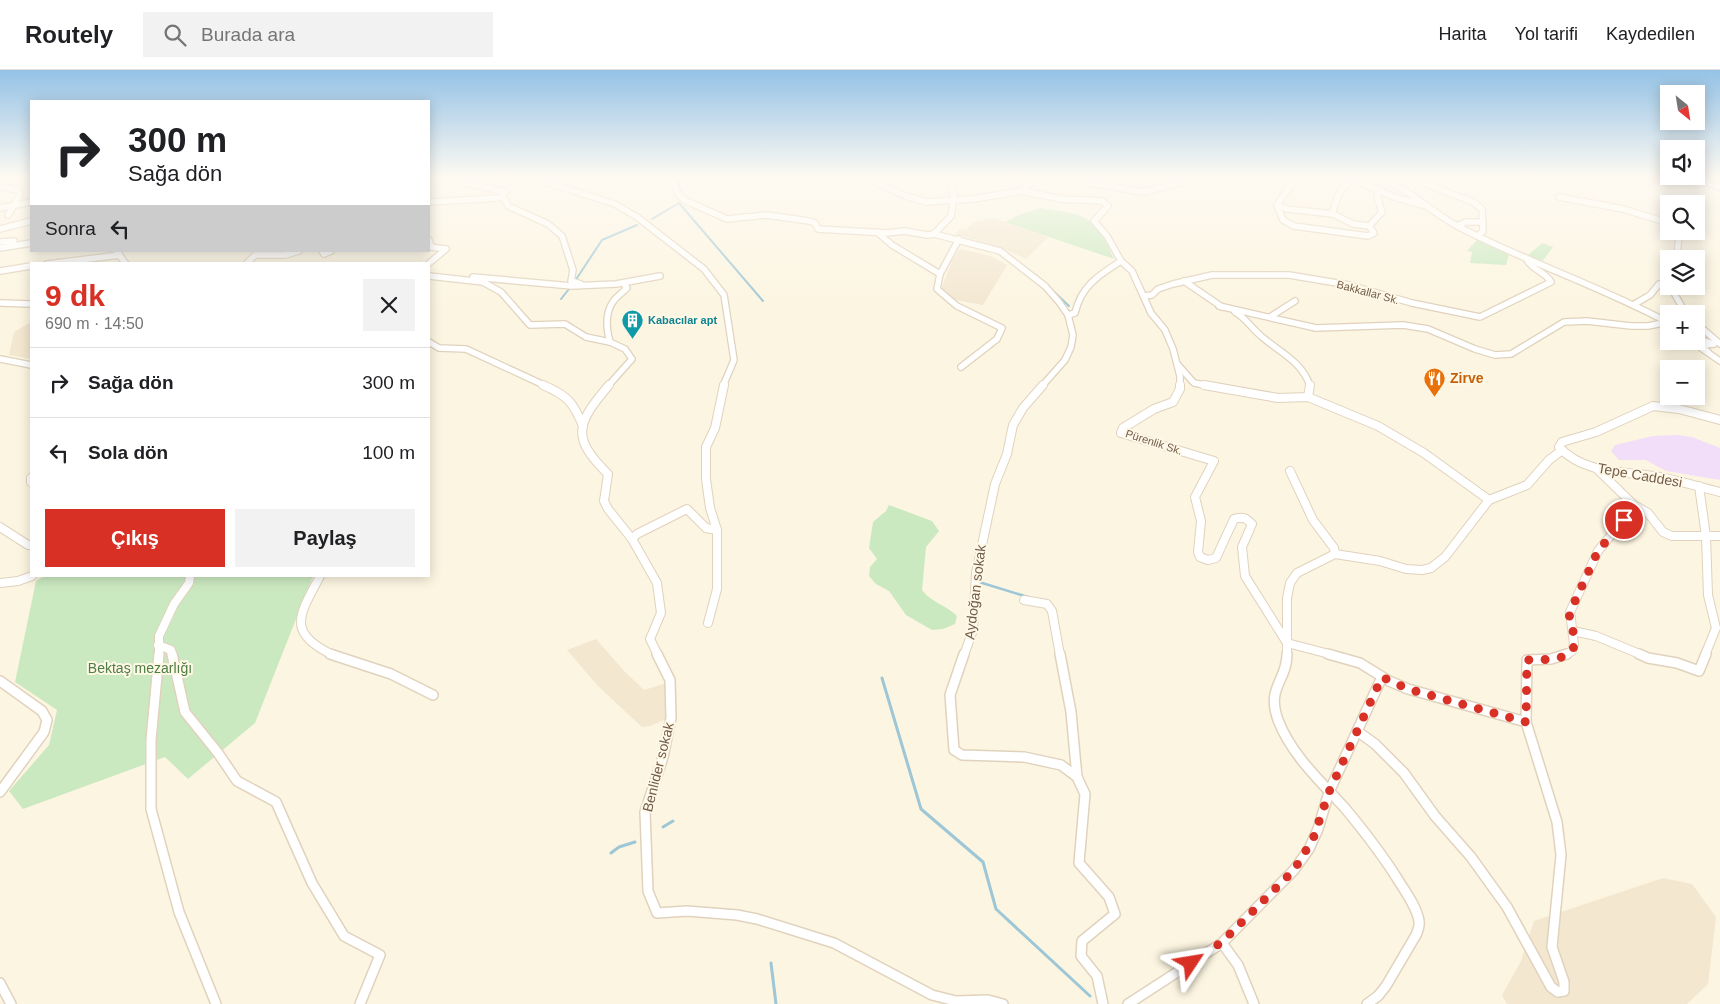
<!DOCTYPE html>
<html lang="tr">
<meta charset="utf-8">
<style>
:root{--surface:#fff;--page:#f2f2f2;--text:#202124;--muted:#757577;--line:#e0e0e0;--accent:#d93025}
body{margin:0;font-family:Arial,sans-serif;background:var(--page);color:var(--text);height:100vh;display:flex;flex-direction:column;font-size:19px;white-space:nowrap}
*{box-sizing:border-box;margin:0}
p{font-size:16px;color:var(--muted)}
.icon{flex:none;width:28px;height:28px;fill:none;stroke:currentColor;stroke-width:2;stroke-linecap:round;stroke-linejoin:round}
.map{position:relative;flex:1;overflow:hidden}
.sheet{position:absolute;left:30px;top:192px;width:400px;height:315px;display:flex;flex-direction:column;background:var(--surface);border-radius:0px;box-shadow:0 2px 12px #0003}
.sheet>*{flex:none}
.top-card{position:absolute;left:30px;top:30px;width:400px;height:152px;border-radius:0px;box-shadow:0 2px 12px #0003;background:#fff;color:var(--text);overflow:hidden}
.needle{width:32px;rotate:150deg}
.controls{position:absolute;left:1660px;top:15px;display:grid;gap:10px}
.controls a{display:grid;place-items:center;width:45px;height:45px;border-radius:0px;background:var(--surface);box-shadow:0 2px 12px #0003;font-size:25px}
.pin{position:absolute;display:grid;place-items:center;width:42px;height:42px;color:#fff;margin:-21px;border:2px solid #fff;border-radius:50%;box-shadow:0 1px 5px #0007}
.me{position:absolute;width:55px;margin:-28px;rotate:57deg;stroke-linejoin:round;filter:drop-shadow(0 0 4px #0008)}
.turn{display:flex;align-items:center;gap:18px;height:105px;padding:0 15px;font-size:22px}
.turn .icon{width:65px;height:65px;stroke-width:2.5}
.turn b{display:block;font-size:35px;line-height:42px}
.then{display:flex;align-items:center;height:48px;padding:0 15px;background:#0003;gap:10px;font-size:19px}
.round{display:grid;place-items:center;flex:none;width:52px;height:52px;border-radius:0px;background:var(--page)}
.headline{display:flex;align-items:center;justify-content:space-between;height:85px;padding:0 15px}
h1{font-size:30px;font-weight:700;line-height:38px;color:var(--accent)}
.primary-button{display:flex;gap:10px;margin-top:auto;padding:10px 15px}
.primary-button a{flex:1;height:58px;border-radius:0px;background:var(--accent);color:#fff;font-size:20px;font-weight:700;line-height:58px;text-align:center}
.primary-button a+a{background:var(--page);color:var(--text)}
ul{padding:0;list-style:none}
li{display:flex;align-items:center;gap:15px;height:70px;padding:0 15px;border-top:1px solid var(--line)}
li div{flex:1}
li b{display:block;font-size:19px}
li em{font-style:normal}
header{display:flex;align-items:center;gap:30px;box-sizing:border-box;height:70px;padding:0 25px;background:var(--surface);border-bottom:1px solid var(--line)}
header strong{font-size:24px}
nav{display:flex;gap:28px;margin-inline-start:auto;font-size:18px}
.search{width:350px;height:45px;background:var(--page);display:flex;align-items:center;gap:12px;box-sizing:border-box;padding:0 18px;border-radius:0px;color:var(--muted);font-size:19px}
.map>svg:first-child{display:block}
.residential{fill:#f3e7d0}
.education{fill:#f2def8}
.green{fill:#cbe9c0}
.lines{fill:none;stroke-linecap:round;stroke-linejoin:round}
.stream-far2{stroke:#9dc6d6;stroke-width:2}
.stream-far1{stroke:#9dc6d6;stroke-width:2.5}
.stream{stroke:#9dc6d6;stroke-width:3}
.minor-far2-casing{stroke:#e0d2bd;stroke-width:8}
.minor-far1-casing{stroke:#e0d2bd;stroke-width:10}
.minor-casing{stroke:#e0d2bd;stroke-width:12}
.minor-far2{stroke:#fff;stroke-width:5.5}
.minor-far1{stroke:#fff;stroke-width:8}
.minor{stroke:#fff;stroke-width:9}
.route{stroke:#d93025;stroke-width:9;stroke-dasharray:0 16.2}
.labels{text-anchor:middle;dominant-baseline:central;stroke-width:4;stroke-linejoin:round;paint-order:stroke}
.far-street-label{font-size:11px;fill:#725d49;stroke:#fff8e7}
.far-culture-label{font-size:11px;font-weight:bold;fill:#0d838f;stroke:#fff8e7;text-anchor:start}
.food-label{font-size:14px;font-weight:bold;fill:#c56008;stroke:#fff8e7;text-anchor:start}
.street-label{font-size:14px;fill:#725d49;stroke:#fff8e7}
.park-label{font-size:14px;fill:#4d7e43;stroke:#fff8e7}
</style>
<header>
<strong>Routely</strong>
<div class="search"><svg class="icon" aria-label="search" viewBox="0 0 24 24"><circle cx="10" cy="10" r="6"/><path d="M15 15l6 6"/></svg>Burada ara</div>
<nav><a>Harita</a><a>Yol tarifi</a><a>Kaydedilen</a></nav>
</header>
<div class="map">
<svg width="1720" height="934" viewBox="0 0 1720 934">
<rect width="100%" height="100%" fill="#fcf5e1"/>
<g class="residential">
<path d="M 993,148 L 1048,167 L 1026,189 L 1004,179 L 955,164 L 960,159 L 966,160 L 974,152 Z"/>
<path d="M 960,179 L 991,186 L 1007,195 L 983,235 L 956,230 L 941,220 L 953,189 Z"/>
<path d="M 31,252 L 31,289 L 9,285 L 14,262 Z"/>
<path d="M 596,569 L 624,601 L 644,620 L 667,613 L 669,643 L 664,650 L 650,656 L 642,657 L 598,616 L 567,580 Z"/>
<path d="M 1663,808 L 1692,814 L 1716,847 L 1708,914 L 1687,934 L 1507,934 L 1502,925 L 1521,891 L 1534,851 Z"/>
</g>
<path class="education" d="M 1678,365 L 1692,367 L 1720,378 L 1720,410 L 1666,401 L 1646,390 L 1619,390 L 1611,381 L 1615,375 L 1653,366 Z"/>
<g class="green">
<path d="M 1040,138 C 1086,145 1095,144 1114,189 L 1005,152 L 1019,145 Z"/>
<path d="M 1477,170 L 1509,184 L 1506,195 L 1470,193 L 1472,182 L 1467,181 Z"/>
<path d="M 1542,173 L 1553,177 L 1541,193 L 1526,187 Z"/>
<path d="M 889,435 L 932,451 L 939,461 L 926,477 L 922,520 C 932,533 946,535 957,546 L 955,554 L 943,559 L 932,560 L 906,545 L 889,521 L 876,514 L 869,506 L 870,497 L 877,489 L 869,478 L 873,452 L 886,441 Z"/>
<path d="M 44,506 L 313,506 L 255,653 L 188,709 L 165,687 L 23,739 L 9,721 L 49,675 L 57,640 L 15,612 L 36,511 Z"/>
</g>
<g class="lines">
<g class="stream-far2">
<path d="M 677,107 L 682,125"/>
<path d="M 652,149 L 679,133 L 763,231"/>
<path d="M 575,211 L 602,170 L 637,155"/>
<path d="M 1047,215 L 1069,236"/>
<path d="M 561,229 L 569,219"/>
</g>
<path class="stream-far1" d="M 979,512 L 1028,527"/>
<g class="stream">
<path d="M 882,608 L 921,739 L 983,792 L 996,839 L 1090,926"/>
<path d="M 663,757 L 673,751"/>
<path d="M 611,783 L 619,777 L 635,772"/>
<path d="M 771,893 L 776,934"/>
</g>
<defs>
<g id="minor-far2">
<path d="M 529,107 L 615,134 L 637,147 L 704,199 L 724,225 L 734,290 L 723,316"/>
<path d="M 670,107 L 679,125 L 684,130 L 727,149 L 767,145 L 809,151 L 815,153 L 818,159 L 887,163 L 905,161 L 927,165 L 934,164 L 951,146 L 954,127 L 950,110"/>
<path d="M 870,107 L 877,113 L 906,126 L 926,132 L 973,129 L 1022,121 L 1061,129 L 1102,131 L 1108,136 L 1094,151 L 1107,166 L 1121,191 L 1132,201 L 1151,243 L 1165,260 L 1173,279 L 1180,306 L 1180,316"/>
<path d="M 1058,107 L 1143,122 L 1203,107"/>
<path d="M 1299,107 L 1290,116 L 1277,135 L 1283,150 L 1294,156 L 1368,166 L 1374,163 L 1369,156 L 1382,142 L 1377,127 L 1380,120"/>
<path d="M 1304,107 L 1355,110 L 1394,127 L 1426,136"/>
<path d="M 1381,107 C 1410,120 1433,144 1461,158 C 1529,193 1602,217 1669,253"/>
<path d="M 1408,107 L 1473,132 L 1482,139 L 1483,161 L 1478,166"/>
<path d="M 1695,107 L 1720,117"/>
<path d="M 0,117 L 18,120 L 20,125 L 8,145"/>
<path d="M 1022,121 L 1029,114 L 1042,107"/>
<path d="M 503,126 L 508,136 L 548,154 L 562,166 L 573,200 L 571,211 L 581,214"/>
<path d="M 1559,127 L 1623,139 L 1669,153"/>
<path d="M 429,132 L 499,128 L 506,122 L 440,107"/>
<path d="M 1277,135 L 1287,139 L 1333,144 L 1353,154 L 1369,156"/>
<path d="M 0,138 L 31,132"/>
<path d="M 1333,144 C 1334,132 1342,115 1352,109"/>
<path d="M 1457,156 L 1466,152 L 1483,152"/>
<path d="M 0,159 L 31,151"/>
<path d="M 877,162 L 892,175 L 940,204"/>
<path d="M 934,164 L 1000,181 L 1045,216 L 1059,232 L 1068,245 L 1073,265 L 1071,277 L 1065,290 L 1042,316"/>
<path d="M 959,169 L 940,204 L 937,219 L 957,236 L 1002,258 L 997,269 L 961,297"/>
<path d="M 0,172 L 14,171"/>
<path d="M 0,178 L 31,173"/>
<path d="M 322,181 L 324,184 L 331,181"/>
<path d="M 117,182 L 126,194"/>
<path d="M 1677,189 L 1679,161"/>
<path d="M 47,194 L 120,185"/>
<path d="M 246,194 L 255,185 L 285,185 L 299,181"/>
<path d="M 428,194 L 446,179 L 431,177 L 429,170"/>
<path d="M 0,201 L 31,196"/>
<path d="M 429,206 L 483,212 L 501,222 L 530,255 L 565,254 L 586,267 L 610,272 L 625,279 L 632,289 L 608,316"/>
<path d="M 473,207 L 572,216 L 616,214 L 660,206"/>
<path d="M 1184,211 L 1222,237"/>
<path d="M 1670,216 L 1686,244"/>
<path d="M 1144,226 L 1152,225 L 1158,219 L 1173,214 L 1212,205 L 1289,205 L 1349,215 L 1412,233 L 1480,247 L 1551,212 C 1545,201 1531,200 1526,188"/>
<path d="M 0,233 L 31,234"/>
<path d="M 1633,235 L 1650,225 L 1659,214 L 1669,215"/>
<path d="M 1219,236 L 1316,258 L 1403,255 L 1428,259 L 1475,279 L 1495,285 L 1511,284 L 1564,252 L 1587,251 L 1631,256 L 1648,256 L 1663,253"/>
<path d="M 1235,242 C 1246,248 1251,258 1261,266 C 1279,282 1302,291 1310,316"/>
<path d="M 1068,245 L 1075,243 C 1081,216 1099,205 1121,191"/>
<path d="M 1270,247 L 1295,231"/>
<path d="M 1696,253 L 1720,274"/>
<path d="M 1696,268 L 1711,273"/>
<path d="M 1691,271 L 1720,291"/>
<path d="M 429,272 L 439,278 L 466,279 L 546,316"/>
<path d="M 610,272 C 606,258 605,241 615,229 C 619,225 623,222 627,218 L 624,214"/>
<path d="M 1708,282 L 1704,279 L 1704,275 L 1714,274"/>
<path d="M 0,289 L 31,295"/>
<path d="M 1178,295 L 1194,313 L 1211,316"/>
</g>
<g id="minor-far1">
<path d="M 543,315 C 568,326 573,332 583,356"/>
<path d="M 609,315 C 577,353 570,367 608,404 L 604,431 L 608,439 L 632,469 L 657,513 L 661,543 L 650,569 L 658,585"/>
<path d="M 1180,315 L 1180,319 L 1173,332 L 1154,339 L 1123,358 L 1121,363 L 1214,391 L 1195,427 L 1201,451 L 1198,482 L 1200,487 L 1208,490 L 1216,488 L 1234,449 C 1242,446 1246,448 1252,454 L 1242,477 L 1245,506 L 1287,573 L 1333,585"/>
<path d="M 1204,315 L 1278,328 L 1308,327 L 1378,356 L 1424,383 L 1489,430"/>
<path d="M 1308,327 L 1310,315"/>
<path d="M 1720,350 L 1679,339 L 1653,336 L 1596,362 L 1562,372 L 1559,377 C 1585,405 1625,401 1660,407 C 1680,411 1700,417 1720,422"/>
<path d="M 1597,399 L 1634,435 L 1648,443 L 1663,462 L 1672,466 L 1720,466"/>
<path d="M 1290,401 L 1313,450 L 1334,478 L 1335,484"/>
<path d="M 31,408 L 31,412"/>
<path d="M 1699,416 L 1706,466 L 1708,525 L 1716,558 L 1705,585"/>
<path d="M 0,457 L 28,475 L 31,475"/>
<path d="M 632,469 L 637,464 L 687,439 L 706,458 L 717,460"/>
<path d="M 320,506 C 301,543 284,562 333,585"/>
<path d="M 0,513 L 18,511 L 32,506"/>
<path d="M 1024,530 L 1047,534 L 1052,541 L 1060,585"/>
<path d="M 708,553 L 717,519 L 717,460 L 710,438 L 706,409 L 706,377 L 715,358 L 724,315"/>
<path d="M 1573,561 L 1596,566 L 1642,585"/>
<path d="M 158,575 L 171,580 L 172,585"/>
<path d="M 159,585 L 159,566 L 174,534 L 189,513 L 190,506"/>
<path d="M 964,585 L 973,560 L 976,503 L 995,414 L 1007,384 L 1013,355 L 1023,338 L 1043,315"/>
<path d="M 1287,585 L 1287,528 L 1290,513 L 1297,503 L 1335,484 L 1380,491 L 1406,499 L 1422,500 L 1431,498 L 1445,487 L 1489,430 L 1527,415 L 1549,390 L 1561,381"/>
<path d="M 1565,585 L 1572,581 L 1574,574 L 1570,542 L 1598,481 L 1635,436"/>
</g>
<g id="minor">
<path d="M 159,584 L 151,670 L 151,739 L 179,842 L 216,934"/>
<path d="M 172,584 L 185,642 L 218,683 L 237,711 L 276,732 L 312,813 L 344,866 L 380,885 L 360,934"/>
<path d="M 330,584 L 391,604 L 433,625"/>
<path d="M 657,584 L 670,610 L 671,648 L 663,687 L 645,742 L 648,821 L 657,843 L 687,841 L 737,845 L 757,849 L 834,873 L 932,925 L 956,931 L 988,930 L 1003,934"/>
<path d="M 964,584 L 950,625 L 954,680 L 962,685 L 1024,687 L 1061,695 L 1077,707 L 1085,724 L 1079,793 L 1109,827 L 1115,844 L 1082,871 L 1081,886 L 1097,906 L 1103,934"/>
<path d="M 1060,584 L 1071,642 L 1077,707"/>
<path d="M 1287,584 C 1287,611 1266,617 1278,650 C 1291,684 1320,711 1344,737 C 1364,761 1384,787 1400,813 C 1407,824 1417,838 1419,851 C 1420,856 1418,860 1416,865 L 1386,916 L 1378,926 L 1367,934"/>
<path d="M 1328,584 L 1360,593 L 1389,611 L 1408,619 L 1526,652"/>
<path d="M 1639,584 L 1648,588 L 1677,593 L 1699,601 L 1706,584"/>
<path d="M 0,611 L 42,641 L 47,650 L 44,662 L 0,722"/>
<path d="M 1357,661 L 1375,674 L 1404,703 L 1435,746 L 1471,787 L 1507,837 L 1551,917 L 1558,922 L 1564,921 L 1564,912 L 1552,877 L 1561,785 L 1557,752 L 1526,652 L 1527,590 L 1551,589 L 1567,584"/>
<path d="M 1222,873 L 1238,895 L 1254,934"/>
<path d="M 0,913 L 11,934"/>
<path d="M 1128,934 L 1222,873 L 1294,800 L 1309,779 L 1318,759 L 1329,722 L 1382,607"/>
</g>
</defs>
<use href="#minor-far2" class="minor-far2-casing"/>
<use href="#minor-far1" class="minor-far1-casing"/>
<use href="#minor" class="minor-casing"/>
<use href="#minor-far2" class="minor-far2"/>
<use href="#minor-far1" class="minor-far1"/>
<use href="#minor" class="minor"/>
</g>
<linearGradient id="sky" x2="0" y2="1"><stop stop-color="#94c2e6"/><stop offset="0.45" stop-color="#fefaf2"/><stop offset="1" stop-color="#fefaf2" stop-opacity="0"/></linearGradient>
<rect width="1720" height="238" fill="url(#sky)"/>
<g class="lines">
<path class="route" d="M 1191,893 L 1222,872 L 1294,800 L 1313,769 L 1329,722 L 1382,607 L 1408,619 L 1526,652 L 1527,590 C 1545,589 1580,593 1574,565 C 1572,556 1568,551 1570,542 L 1598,481 L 1624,450"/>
</g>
<defs>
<symbol id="building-pin" viewBox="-11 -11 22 30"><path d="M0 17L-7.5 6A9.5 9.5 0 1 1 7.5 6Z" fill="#0f9aa8" stroke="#fff8e7"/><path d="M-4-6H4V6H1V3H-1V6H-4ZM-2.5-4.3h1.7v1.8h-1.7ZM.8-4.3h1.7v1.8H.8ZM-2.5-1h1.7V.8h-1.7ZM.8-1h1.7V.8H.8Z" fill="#fff"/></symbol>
<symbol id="restaurant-pin" viewBox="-11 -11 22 30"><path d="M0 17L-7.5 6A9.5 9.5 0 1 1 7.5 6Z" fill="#e8710a" stroke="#fff8e7"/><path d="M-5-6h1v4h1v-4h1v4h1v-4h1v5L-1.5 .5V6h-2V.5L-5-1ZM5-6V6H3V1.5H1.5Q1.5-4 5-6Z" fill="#fff"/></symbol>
</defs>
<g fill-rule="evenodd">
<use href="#building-pin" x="620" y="238" width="25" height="34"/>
<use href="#restaurant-pin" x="1422" y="296" width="25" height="34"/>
</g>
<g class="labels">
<g class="far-street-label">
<text transform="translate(1368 222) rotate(15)">Bakkallar Sk.</text>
<text transform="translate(1154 372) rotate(18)">Pürenlik Sk.</text>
</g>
<g class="far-culture-label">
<text x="648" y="250">Kabacılar apt</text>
</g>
<g class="food-label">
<text x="1450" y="308">Zirve</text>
</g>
<g class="street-label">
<text transform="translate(1640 405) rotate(10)">Tepe Caddesi</text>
<text transform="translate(975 522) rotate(-83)">Aydoğan sokak</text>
<text transform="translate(658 697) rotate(-76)">Benlider sokak</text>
</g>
<g class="park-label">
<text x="140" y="598">Bektaş mezarlığı</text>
</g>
</g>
</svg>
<div class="controls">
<a><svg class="needle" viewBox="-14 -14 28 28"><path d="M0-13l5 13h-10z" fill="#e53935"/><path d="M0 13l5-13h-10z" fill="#757577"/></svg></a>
<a><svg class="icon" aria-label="sound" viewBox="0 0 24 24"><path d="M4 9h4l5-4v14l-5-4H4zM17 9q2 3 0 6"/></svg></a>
<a><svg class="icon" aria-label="search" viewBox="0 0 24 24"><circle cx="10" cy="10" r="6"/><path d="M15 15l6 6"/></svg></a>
<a><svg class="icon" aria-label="layers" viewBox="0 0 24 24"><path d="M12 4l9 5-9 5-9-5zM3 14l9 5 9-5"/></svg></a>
<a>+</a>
<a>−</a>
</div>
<div class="pin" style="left:1624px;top:450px;background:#d93025"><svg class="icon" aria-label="arrive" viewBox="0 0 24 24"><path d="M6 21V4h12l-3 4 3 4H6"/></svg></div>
<svg class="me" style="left:1191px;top:893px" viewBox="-20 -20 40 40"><path d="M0-17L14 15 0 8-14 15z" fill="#d93025" stroke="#fff" stroke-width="4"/></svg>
<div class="top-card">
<div class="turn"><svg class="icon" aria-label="right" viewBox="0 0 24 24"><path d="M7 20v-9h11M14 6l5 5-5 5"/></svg><div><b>300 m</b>Sağa dön</div></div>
<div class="then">Sonra<svg class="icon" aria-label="left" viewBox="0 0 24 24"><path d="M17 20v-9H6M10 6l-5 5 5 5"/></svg></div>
</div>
<section class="sheet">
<div class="headline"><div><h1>9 dk</h1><p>690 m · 14:50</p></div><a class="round"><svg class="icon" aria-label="close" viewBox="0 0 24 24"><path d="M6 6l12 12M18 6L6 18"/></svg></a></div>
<ul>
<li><svg class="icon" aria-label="right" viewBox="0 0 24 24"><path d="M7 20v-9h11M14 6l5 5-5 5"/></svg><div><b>Sağa dön</b></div><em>300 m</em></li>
<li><svg class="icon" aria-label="left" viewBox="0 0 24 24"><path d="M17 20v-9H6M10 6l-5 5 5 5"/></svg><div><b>Sola dön</b></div><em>100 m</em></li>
</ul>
<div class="primary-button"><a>Çıkış</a><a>Paylaş</a></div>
</section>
</div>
